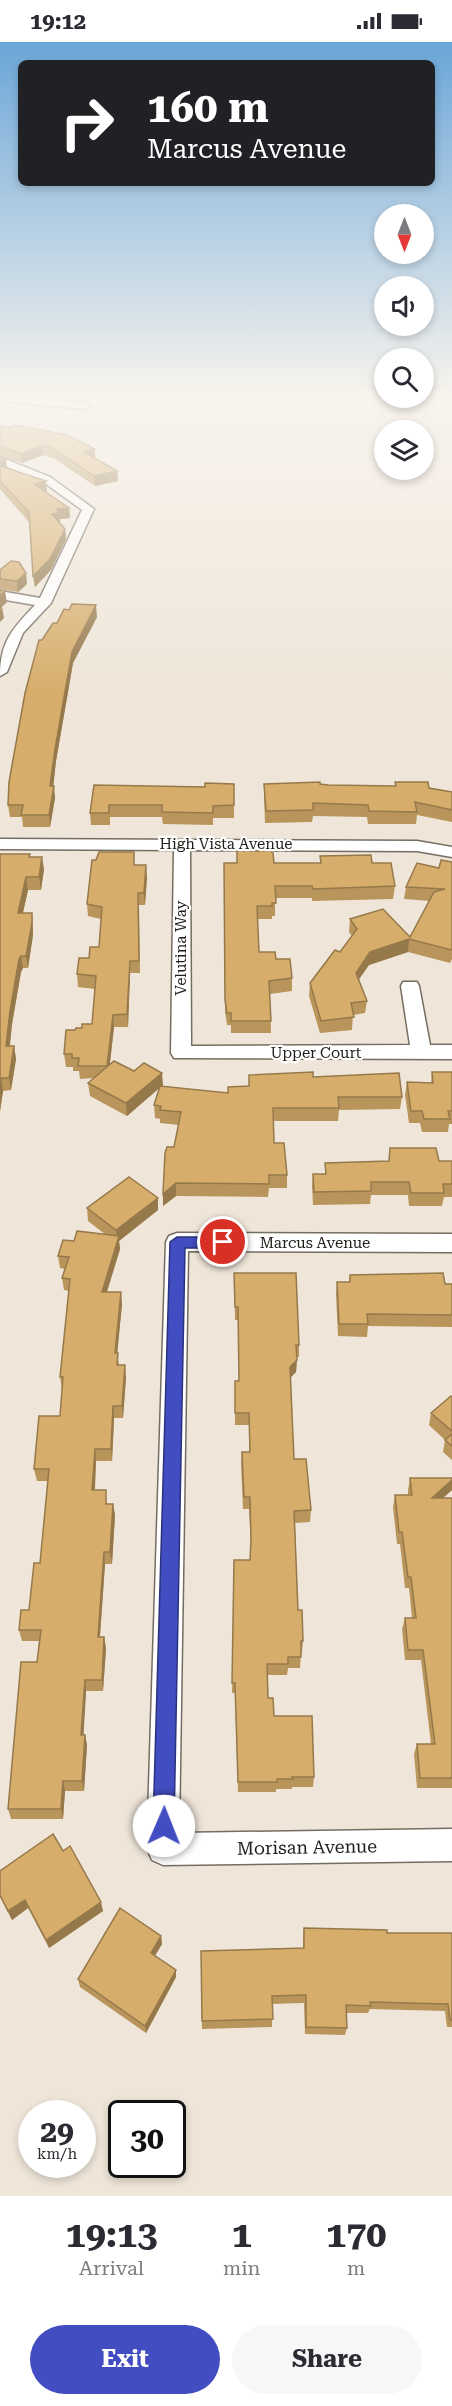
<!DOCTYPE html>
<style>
:root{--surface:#fff;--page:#f7f7f7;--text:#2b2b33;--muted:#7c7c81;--accent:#424dc1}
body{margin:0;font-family:"Roboto Serif",serif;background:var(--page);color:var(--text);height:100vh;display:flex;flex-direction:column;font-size:22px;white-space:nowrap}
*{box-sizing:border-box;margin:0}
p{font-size:20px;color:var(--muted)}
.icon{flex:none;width:33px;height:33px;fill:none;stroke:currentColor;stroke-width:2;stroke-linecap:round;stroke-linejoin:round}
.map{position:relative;height:2154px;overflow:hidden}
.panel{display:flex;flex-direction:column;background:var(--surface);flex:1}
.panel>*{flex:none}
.hud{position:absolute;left:18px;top:18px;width:417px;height:126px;border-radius:9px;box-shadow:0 3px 9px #0003;background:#202124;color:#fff;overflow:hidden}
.needle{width:39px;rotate:180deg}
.buttons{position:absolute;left:374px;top:162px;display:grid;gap:12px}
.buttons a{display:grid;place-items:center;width:60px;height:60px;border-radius:50%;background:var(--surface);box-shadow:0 3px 9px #0003;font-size:30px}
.speed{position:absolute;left:18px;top:2058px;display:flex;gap:12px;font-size:30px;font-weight:700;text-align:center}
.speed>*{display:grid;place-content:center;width:78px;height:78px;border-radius:50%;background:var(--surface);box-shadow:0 3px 9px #0003;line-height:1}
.speed small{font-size:15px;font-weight:400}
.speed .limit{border:3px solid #111;border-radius:9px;background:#fff;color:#111}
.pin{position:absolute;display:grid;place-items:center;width:51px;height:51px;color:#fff;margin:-26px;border:3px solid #fff;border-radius:50%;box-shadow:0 2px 6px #0007}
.me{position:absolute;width:66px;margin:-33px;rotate:1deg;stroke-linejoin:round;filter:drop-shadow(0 0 4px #0008)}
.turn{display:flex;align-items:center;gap:21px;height:126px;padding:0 30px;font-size:27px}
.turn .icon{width:78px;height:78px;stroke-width:2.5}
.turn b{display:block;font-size:42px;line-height:51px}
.eta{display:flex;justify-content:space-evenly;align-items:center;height:102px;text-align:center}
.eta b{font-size:36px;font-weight:700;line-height:42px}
.cta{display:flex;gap:12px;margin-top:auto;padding:12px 30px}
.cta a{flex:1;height:69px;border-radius:36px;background:var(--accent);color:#fff;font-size:24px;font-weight:700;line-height:69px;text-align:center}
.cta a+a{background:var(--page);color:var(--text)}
.status{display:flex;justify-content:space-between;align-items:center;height:42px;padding:0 30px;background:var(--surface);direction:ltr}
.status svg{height:16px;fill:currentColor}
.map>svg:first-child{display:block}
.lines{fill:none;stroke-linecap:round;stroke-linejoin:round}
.street-casing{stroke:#756d61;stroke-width:3}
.street{fill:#fff;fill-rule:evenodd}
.wall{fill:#b9955c}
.shaded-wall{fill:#96794b}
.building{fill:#d7ad6b;stroke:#96794b;stroke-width:1.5}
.route{fill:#424dc1;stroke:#2b327d;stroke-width:1.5}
.labels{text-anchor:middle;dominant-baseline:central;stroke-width:4.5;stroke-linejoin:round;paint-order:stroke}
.street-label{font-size:15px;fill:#211d19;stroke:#fff}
.near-street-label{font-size:18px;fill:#211d19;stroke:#fff}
</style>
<div class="status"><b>19:12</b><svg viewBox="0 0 49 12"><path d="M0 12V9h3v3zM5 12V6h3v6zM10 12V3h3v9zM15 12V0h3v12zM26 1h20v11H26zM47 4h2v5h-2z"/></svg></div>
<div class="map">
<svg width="452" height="2154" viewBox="0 0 452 2154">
<rect width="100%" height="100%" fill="#efe6d9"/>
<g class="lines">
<defs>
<g id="street">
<path d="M 0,353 L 85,361 L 90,364 L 85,367 L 0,359 Z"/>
<path d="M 0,415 L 50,435 L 94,467 L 51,561 L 23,591 L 7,630 L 0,634 C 0,600 12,587 35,563 L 0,557 L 0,549 L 40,556 L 82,468 L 42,439 L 0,422 Z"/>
<path d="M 0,797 L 417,799 L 452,805 L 452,815 L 417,809 L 190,808 L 191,1004 L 410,1003 L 401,944 L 403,940 L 417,940 L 419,944 L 430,1003 L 452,1003 L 452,1017 L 174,1016 L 171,1011 L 174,808 L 0,807 Z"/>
<path d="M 177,1191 L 452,1192 L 452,1210 L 188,1209 L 179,1791 L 452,1787 L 452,1819 L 163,1823 L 152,1818 L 147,1807 L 166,1200 L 169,1194 Z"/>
</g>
</defs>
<use href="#street" class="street-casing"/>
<use href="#street" class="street"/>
</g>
<g class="wall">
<path d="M 0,384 L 95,407 L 95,417 L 117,429 L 118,439 L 95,444 L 55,417 L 43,413 L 22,421 L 0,414 Z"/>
<path d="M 0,415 L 7,426 L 47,449 L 45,449 L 69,466 L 70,476 L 60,477 L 60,481 L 65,487 L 66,497 L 51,528 L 35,545 L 29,480 L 0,447 Z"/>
<path d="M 0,529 L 27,542 L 18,550 L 0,547 Z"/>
<path d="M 97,575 L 73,621 L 56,719 L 53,744 L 55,756 L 50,785 L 23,785 L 22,775 L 10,775 L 8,763 L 42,598 L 57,581 Z"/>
<path d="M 395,740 L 452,750 L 452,780 L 417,773 L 416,782 L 368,782 L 367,775 L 313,774 L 312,780 L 265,781 L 264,754 L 264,742 L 395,744 Z"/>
<path d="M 234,742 L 234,776 L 213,776 L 213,783 L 163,782 L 162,775 L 110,775 L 110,783 L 91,783 L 90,771 L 94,743 L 205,745 Z"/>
<path d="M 0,812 L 30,815 L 44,827 L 41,848 L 28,848 L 23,871 L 33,883 L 33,893 L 28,926 L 23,926 L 21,930 L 12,982 L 10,1004 L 14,1004 L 16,1017 L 11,1048 L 3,1049 L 0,1069 Z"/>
<path d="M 320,814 L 372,821 L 395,844 L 393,857 L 312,859 L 312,856 L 275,856 L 275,874 L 272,874 L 272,877 L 257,877 L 259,910 L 276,917 L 292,936 L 292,949 L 270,952 L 271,991 L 231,991 L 231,983 L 227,983 L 225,970 L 224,821 L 320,821 Z"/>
<path d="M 452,820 L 452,917 L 450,921 L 408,910 L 369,923 L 358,938 L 367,959 L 365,971 L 353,973 L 352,988 L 320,991 L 309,954 L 310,941 L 340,910 L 352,894 L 349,890 L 350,877 L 410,895 L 430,859 L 404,857 L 406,845 L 439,826 Z"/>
<path d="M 135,823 L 147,835 L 145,863 L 139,863 L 140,931 L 130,931 L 128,985 L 114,985 L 110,1022 L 134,1029 L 163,1043 L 162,1044 L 228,1051 L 249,1044 L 313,1035 L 402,1055 L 400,1067 L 339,1068 L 338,1079 L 273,1079 L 274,1101 L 287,1133 L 287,1146 L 269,1146 L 268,1155 L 176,1154 L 163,1164 L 163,1152 L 179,1083 L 160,1081 L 160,1077 L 155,1076 L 154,1063 L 159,1046 L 127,1074 L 90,1054 L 88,1041 L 94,1036 L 80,1037 L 79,1029 L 73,1029 L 73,1025 L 66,1025 L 64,1012 L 75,988 L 92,982 L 95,947 L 78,945 L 77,932 L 89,916 L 99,905 L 101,877 L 88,874 L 87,862 Z"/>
<path d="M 432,1030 L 452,1030 L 452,1082 L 449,1082 L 448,1090 L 422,1090 L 420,1081 L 409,1081 L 405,1053 L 407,1040 L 431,1041 Z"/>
<path d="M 439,1119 L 452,1119 L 452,1155 L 444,1155 L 442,1164 L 409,1164 L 408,1153 L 371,1153 L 370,1162 L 313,1163 L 312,1144 L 313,1132 L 325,1132 L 325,1121 Z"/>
<path d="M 158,1156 L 158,1168 L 119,1199 L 120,1207 L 107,1250 L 122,1262 L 117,1311 L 119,1323 L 126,1335 L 123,1376 L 114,1376 L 112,1419 L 96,1419 L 95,1448 L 108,1462 L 113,1462 L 115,1473 L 112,1522 L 105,1522 L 100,1595 L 104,1595 L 106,1606 L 103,1649 L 86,1649 L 83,1693 L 85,1693 L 87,1703 L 84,1749 L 65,1749 L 63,1777 L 11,1777 L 8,1767 L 37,1620 L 39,1599 L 22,1599 L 19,1588 L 29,1568 L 40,1521 L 48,1439 L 37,1439 L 34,1427 L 60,1374 L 62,1347 L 60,1335 L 69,1249 L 64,1248 L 62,1236 L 65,1227 L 60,1226 L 58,1214 L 74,1199 L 106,1193 L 88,1179 L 87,1166 Z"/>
<path d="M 234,1231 L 299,1303 L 299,1315 L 297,1315 L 296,1330 L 290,1336 L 294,1417 L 311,1468 L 310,1480 L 295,1481 L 298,1568 L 303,1599 L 302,1610 L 301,1610 L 300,1626 L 288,1626 L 287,1633 L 267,1633 L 268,1656 L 274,1674 L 314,1735 L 313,1745 L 292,1745 L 292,1747 L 276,1747 L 276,1750 L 238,1750 L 235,1651 L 232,1651 L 234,1518 L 250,1518 L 251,1507 L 249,1467 L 243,1467 L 241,1422 L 242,1410 L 249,1410 L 249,1383 L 235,1383 L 235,1339 L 239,1339 L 238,1278 L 235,1278 Z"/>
<path d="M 350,1233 L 452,1242 L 452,1285 L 368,1284 L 367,1295 L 338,1294 L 336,1252 L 337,1240 L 349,1240 Z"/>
<path d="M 452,1355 L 452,1418 L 443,1410 L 445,1398 L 429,1383 L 431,1371 Z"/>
<path d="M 410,1436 L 452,1448 L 442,1456 L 452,1456 L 452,1746 L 417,1746 L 414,1712 L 417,1702 L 431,1702 L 421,1618 L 405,1618 L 402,1587 L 405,1576 L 412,1576 L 409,1546 L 405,1546 L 400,1502 L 397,1502 L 393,1465 L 395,1453 L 408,1453 L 408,1448 Z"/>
<path d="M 63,1809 L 103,1869 L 49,1906 L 28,1866 L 12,1878 L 0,1855 L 0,1829 Z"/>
<path d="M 304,1886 L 387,1891 L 452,1891 L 452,1985 L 447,1985 L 445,1969 L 370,1967 L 368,1971 L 347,1971 L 347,1986 L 345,1993 L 305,1992 L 304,1961 L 272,1962 L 272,1985 L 202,1987 L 201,1909 L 303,1906 L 303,1895 Z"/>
<path d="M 161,1894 L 162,1902 L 155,1913 L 176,1935 L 146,1991 L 80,1945 L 78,1937 Z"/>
</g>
<g class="shaded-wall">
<path d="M 43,403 L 43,413 L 22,421 L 21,412 Z"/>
<path d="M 95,407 L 95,417 L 84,410 Z"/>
<path d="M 6,417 L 7,427 L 0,430 L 0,420 Z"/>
<path d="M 117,429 L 118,439 L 95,444 L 94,434 Z"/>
<path d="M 46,439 L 47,449 L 35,452 L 34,442 Z"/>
<path d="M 69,466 L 70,476 L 60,477 L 60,481 L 52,472 L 57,467 Z"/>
<path d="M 65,487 L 66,497 L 51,528 L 35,545 L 33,534 Z"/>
<path d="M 26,531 L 27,542 L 18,550 L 17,539 Z"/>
<path d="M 5,549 L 7,560 L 0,567 L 0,554 Z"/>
<path d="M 96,563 L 97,575 L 73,621 L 56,719 L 52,756 L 50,744 L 55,707 L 72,610 Z"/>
<path d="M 2,565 L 4,576 L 0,580 L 0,567 Z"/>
<path d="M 54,744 L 55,756 L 50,785 L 49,773 Z"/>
<path d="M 42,815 L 44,827 L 41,848 L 39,835 Z"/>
<path d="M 146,823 L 147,835 L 145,863 L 144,851 Z"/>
<path d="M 26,835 L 28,848 L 20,883 L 18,871 Z"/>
<path d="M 32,871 L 33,893 L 28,926 L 26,914 Z"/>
<path d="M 409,897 L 408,910 L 369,923 L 355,943 L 356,931 L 370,910 Z"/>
<path d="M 21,914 L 23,926 L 21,930 L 12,982 L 8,1017 L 6,1004 L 10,969 L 19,917 Z"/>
<path d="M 130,919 L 130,931 L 128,985 L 127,972 Z"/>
<path d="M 113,973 L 114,985 L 108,1036 L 107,1024 Z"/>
<path d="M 14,1004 L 16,1017 L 11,1048 L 9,1036 Z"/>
<path d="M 162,1031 L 163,1043 L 127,1074 L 126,1061 Z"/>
<path d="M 1,1036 L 3,1049 L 0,1069 L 0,1044 Z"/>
<path d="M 176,1141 L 176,1154 L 163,1164 L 163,1152 Z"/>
<path d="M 158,1156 L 158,1168 L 119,1199 L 120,1207 L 103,1262 L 102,1250 L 117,1201 L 116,1188 Z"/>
<path d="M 121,1250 L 122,1262 L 116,1324 L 115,1311 Z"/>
<path d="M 297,1318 L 296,1330 L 289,1337 L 290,1325 Z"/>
<path d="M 125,1323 L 126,1335 L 123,1376 L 122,1364 Z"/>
<path d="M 113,1364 L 114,1376 L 112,1419 L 111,1407 Z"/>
<path d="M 95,1407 L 96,1419 L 94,1460 L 92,1448 Z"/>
<path d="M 452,1438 L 452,1448 L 430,1468 L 432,1456 Z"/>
<path d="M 113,1462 L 115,1473 L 112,1522 L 110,1510 Z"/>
<path d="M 104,1510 L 105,1522 L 99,1606 L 98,1595 Z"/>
<path d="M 104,1595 L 106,1606 L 103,1649 L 102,1638 Z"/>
<path d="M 85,1638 L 86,1649 L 83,1703 L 81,1693 Z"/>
<path d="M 85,1693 L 87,1703 L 84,1749 L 82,1739 Z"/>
<path d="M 63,1739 L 65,1749 L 63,1777 L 61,1767 Z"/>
<path d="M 25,1858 L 28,1866 L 12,1878 L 8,1869 Z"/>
<path d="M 101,1860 L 103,1869 L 49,1906 L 46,1898 Z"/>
<path d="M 161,1894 L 162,1902 L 152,1919 L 151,1911 Z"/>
<path d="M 176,1928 L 176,1935 L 146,1991 L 145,1984 Z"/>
</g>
<g class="building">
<path d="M 15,383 L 67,393 L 95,407 L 84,410 L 117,429 L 94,434 L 54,407 L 43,403 L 21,412 L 0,404 L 0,384 L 12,385 Z"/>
<path d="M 0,415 L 6,417 L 0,420 Z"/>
<path d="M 0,424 L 46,439 L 34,442 L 69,466 L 57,467 L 59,471 L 52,472 L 65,487 L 50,517 L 33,534 L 29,470 L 0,439 Z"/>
<path d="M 11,519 L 19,520 L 26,531 L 17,539 L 0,537 L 0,528 Z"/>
<path d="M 0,548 L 5,549 L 0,554 Z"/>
<path d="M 72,562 L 96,563 L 72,610 L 55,707 L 50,744 L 54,744 L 49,773 L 21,773 L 23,763 L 8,763 L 9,740 L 25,651 L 39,598 L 42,598 L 53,581 L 57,581 L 64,567 L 69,568 Z"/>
<path d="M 320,740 L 320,742 L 328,743 L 396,744 L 395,740 L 428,740 L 429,746 L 452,750 L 452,768 L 415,760 L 417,770 L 369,769 L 368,763 L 313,761 L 313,768 L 266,769 L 264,742 Z"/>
<path d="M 205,741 L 234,742 L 234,763 L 213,764 L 213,771 L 162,770 L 162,763 L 109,763 L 109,771 L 90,771 L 94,743 L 205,745 Z"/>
<path d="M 237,809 L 270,809 L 273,811 L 274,821 L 321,821 L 320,814 L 371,813 L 372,821 L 391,821 L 395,844 L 313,847 L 312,844 L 275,844 L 276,861 L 272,861 L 272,864 L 257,864 L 259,910 L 275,910 L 276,917 L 290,917 L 292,936 L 269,939 L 271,979 L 231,979 L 231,971 L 227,971 L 225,958 L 224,821 L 237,821 Z"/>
<path d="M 99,810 L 134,810 L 134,823 L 146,823 L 144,851 L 138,851 L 139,919 L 130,919 L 127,972 L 113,973 L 107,1024 L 78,1024 L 79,1016 L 72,1016 L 72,1012 L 64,1012 L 66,988 L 75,988 L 76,986 L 82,986 L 82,982 L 92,982 L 96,934 L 77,932 L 79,916 L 89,916 L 90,905 L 99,905 L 102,865 L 87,862 L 92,818 L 96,818 Z"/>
<path d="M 0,812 L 30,812 L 29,815 L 42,815 L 39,835 L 26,835 L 18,871 L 32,871 L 32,881 L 26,914 L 21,914 L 19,917 L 10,969 L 6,1004 L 14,1004 L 9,1036 L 1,1036 L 0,1044 Z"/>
<path d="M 441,818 L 452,820 L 452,908 L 409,897 L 370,910 L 356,931 L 367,959 L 351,961 L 354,975 L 321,979 L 310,941 L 335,908 L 340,910 L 357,887 L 350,877 L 383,867 L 410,895 L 434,850 L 445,847 L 406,845 L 417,821 L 439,826 Z"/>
<path d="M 114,1019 L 134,1029 L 144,1021 L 162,1031 L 126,1061 L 88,1041 Z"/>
<path d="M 313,1030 L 313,1035 L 399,1031 L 402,1055 L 338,1055 L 339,1066 L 273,1066 L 274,1101 L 284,1101 L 287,1133 L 269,1133 L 269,1142 L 176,1141 L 163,1152 L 165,1111 L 167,1105 L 174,1105 L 181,1070 L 160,1068 L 161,1064 L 154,1063 L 160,1044 L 228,1051 L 228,1045 L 249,1044 L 249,1033 Z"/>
<path d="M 432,1030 L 452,1030 L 452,1069 L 448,1069 L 450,1077 L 424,1077 L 422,1069 L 411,1069 L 407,1040 L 433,1041 Z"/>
<path d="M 390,1106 L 436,1106 L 439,1119 L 452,1119 L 452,1142 L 443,1142 L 444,1151 L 411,1151 L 409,1140 L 371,1140 L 371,1149 L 314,1150 L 313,1132 L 326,1132 L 325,1121 L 389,1119 Z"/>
<path d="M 129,1135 L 158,1156 L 116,1188 L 87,1166 Z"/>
<path d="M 77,1189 L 119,1194 L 102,1250 L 121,1250 L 115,1311 L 118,1311 L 117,1323 L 125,1323 L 122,1364 L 113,1364 L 111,1407 L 95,1407 L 92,1448 L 106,1448 L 106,1462 L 113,1462 L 110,1510 L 104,1510 L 98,1595 L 104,1595 L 102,1638 L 85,1638 L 81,1693 L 85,1693 L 82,1739 L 63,1739 L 61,1767 L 8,1767 L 21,1620 L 37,1620 L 41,1588 L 19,1588 L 21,1568 L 29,1568 L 34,1521 L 40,1521 L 49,1427 L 34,1427 L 39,1374 L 60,1374 L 63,1335 L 60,1335 L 70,1237 L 62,1236 L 69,1215 L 58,1214 L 63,1198 L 74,1199 Z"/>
<path d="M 234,1231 L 296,1231 L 299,1303 L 296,1303 L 297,1318 L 290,1325 L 294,1417 L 306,1417 L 311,1468 L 294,1469 L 298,1568 L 302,1568 L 303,1599 L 301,1599 L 301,1615 L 288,1615 L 288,1622 L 267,1622 L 268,1656 L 273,1656 L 274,1674 L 312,1674 L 314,1735 L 292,1735 L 293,1737 L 277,1737 L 277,1740 L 238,1740 L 235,1641 L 232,1641 L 234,1518 L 250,1518 L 251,1497 L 250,1455 L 244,1455 L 242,1410 L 250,1410 L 249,1371 L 235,1371 L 235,1339 L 239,1339 L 238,1265 L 235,1265 Z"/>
<path d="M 443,1231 L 445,1242 L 452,1242 L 452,1273 L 367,1272 L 368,1282 L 339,1282 L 337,1240 L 350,1240 L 350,1233 Z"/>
<path d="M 451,1354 L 452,1355 L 452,1389 L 431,1371 Z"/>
<path d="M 452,1392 L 452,1404 L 445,1398 Z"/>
<path d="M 410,1436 L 452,1436 L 452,1438 L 432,1456 L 452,1456 L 452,1736 L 420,1736 L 417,1702 L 435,1702 L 423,1608 L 408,1608 L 405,1576 L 416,1576 L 411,1535 L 408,1535 L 402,1490 L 399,1490 L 395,1453 L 412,1453 Z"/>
<path d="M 53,1792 L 63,1809 L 70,1804 L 101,1860 L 46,1898 L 25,1858 L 8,1869 L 0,1853 L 0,1829 Z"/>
<path d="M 120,1866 L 161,1894 L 151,1911 L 176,1928 L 145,1984 L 78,1937 Z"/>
<path d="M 304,1886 L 387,1888 L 387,1891 L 452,1891 L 452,1978 L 450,1978 L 448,1962 L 370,1960 L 371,1964 L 346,1963 L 347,1986 L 306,1985 L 306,1953 L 272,1954 L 273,1977 L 202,1979 L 201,1909 L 304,1906 Z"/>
</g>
<linearGradient id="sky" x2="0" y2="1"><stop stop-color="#6ba6d8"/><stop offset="0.54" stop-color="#f8f4ee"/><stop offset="1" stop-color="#f8f4ee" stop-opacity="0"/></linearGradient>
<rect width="452" height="651" fill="url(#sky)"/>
<path class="route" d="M 177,1195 L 223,1195 L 231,1200 L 223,1206 L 185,1206 L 174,1784 L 171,1791 L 164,1794 L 156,1791 L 153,1784 L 170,1200 Z"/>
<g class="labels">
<g class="street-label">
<text x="226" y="802">High Vista Avenue</text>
<text transform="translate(181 906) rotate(-90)">Velutina Way</text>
<text x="316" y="1011">Upper Court</text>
<text x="315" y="1201">Marcus Avenue</text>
</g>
<g class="near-street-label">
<text transform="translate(307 1805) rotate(-1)">Morisan Avenue</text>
</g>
</g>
</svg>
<div class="buttons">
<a><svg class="needle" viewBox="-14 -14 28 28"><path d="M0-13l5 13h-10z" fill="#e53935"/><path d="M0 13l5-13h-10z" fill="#7c7c81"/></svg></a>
<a><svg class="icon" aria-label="sound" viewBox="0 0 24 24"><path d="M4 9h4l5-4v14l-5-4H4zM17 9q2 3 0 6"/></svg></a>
<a><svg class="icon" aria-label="search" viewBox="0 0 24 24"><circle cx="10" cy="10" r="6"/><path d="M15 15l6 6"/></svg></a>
<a><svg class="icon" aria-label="layers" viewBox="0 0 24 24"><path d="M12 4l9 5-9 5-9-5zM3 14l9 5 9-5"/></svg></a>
</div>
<div class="speed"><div>29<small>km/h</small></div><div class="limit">30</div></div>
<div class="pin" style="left:223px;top:1200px;background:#d93025"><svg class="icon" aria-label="arrive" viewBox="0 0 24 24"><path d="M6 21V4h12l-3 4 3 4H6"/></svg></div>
<svg class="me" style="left:164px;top:1784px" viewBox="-20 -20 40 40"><circle r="19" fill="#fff"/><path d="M0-13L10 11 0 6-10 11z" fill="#424dc1"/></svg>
<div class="hud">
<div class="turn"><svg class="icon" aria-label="right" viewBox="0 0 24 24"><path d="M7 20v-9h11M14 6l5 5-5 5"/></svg><div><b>160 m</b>Marcus Avenue</div></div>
</div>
</div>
<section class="panel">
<div class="eta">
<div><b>19:13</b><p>Arrival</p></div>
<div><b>1</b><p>min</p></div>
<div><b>170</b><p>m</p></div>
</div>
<div class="cta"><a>Exit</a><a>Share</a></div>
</section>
